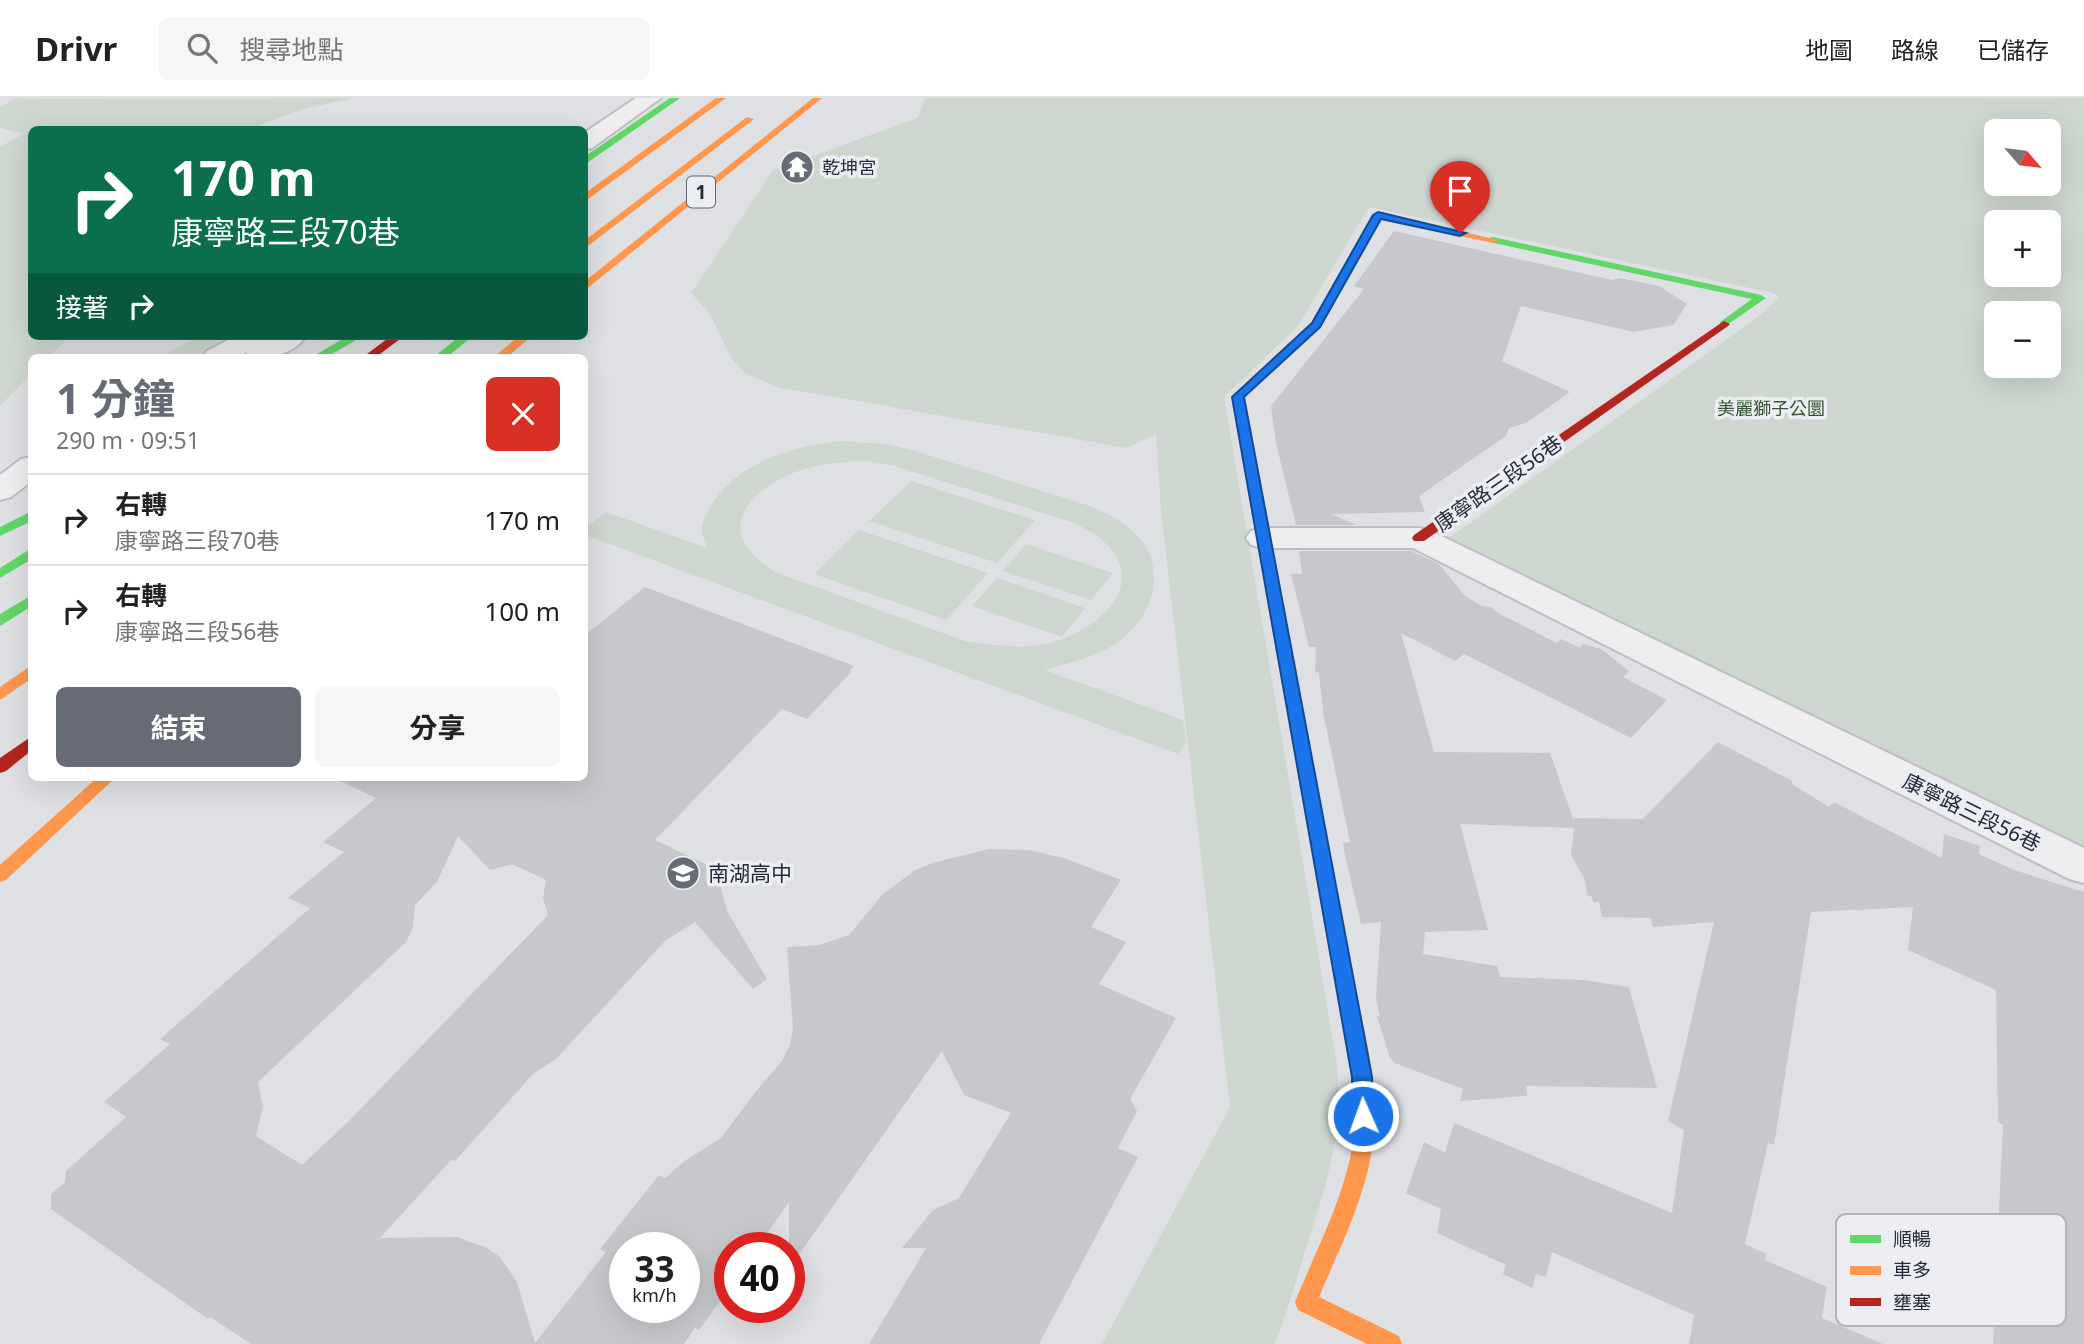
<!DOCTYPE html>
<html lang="zh-TW">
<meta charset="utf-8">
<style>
:root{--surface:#fff;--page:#f6f6f6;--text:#222;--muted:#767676;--line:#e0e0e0;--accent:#676b76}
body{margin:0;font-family:"Noto Sans","Noto Sans TC",sans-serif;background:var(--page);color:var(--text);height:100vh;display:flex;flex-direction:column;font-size:26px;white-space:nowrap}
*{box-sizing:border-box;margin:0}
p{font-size:23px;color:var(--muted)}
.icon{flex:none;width:38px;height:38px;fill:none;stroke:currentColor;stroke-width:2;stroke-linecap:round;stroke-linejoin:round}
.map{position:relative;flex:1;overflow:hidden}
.details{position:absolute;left:28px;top:256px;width:560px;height:427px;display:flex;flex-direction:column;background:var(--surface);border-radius:10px;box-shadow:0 7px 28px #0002}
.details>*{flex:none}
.banner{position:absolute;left:28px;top:28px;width:560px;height:214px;border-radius:10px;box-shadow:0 7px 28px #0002;background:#0b6e4f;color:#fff;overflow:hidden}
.needle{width:46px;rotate:118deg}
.tools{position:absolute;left:1984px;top:21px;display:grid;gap:14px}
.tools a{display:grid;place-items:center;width:77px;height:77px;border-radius:10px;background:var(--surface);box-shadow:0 7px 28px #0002;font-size:35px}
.speed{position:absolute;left:609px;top:1134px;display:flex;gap:14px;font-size:35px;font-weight:700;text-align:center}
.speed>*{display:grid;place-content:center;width:91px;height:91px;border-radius:50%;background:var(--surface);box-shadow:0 7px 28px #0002;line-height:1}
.speed small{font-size:18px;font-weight:400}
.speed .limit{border:10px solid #d22;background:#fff;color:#111}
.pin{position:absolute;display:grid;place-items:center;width:60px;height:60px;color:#fff;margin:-72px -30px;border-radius:50% 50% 50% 0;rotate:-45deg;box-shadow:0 0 7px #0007}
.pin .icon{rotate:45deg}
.me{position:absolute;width:77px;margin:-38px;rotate:358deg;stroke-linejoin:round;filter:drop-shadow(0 0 5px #0008)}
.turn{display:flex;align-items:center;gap:24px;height:147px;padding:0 28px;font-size:32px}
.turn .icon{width:91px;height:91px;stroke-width:2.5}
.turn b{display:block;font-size:49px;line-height:60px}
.then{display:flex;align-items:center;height:66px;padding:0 28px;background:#0003;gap:14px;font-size:26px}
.round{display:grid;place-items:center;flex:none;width:74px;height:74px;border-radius:10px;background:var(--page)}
.overview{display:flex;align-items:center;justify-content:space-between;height:119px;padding:0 28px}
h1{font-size:42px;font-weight:700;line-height:52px;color:var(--accent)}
.cta{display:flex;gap:14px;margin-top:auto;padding:14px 28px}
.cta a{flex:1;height:80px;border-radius:10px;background:var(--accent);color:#fff;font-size:28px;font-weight:700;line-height:80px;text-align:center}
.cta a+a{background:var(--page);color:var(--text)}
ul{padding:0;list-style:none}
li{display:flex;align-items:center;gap:21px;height:91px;padding:0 28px;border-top:2px solid var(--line)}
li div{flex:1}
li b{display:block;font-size:26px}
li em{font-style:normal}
header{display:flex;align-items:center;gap:42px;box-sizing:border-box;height:98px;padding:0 35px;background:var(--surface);border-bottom:2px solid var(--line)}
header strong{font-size:33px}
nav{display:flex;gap:38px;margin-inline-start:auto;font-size:24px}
.search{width:490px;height:63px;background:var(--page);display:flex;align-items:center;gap:18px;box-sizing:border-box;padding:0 24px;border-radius:10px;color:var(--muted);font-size:26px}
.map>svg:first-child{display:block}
.green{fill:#ced7cf;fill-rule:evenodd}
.building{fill:#c7c8cc;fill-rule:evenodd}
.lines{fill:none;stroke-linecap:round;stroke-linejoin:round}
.street-casing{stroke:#bdbec2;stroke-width:4}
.street{fill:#eeeef0;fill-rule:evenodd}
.fast{fill:#63d668;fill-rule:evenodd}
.slow{fill:#ff974d;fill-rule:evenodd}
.jam{fill:#b3261e;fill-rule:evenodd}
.route{fill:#1a73e8;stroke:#114b97;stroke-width:2}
.labels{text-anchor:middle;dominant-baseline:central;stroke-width:7;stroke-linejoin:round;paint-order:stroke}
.far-poi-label{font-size:18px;fill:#272c3b;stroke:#eceef4;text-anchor:start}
.far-park-label{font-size:18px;fill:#385635;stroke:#eceef4}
.shield{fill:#eceef4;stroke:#626672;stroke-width:2}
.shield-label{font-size:19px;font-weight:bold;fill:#272c3b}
.street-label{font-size:21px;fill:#272c3b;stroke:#eceef4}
.poi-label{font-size:21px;fill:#272c3b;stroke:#eceef4;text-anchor:start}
.key{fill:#eceef4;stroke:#b1b4bc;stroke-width:2}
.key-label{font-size:19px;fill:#272c3b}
</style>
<header>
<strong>Drivr</strong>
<div class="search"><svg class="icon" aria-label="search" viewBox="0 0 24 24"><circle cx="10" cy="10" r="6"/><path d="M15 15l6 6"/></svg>搜尋地點</div>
<nav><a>地圖</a><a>路線</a><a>已儲存</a></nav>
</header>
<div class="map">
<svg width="2084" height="1246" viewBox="0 0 2084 1246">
<rect width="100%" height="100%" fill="#dfe0e4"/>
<g class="green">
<path d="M 17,0 L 43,1 L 354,0 L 299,12 L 250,31 L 32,32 L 32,238 L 70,238 L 49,259 L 32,259 L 31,276 L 0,308 L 0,49 L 23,36 L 0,30 L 0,9 Z"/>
<path d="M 925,0 L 2084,0 L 2084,752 L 1449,440 L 1758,219 L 1779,199 L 1773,195 L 1369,109 L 1298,228 L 1224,299 L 1337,966 L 1340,1023 L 1325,1089 L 1282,1228 L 1274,1246 L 1102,1246 L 1230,1009 L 1161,413 L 1156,336 L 1127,350 L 781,290 L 746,276 L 731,260 L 710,216 L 691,195 L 773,72 L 918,20 ZM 1997,33 L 2049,33 L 2049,86 L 1997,86 ZM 1997,124 L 2049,124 L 2049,177 L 1997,177 ZM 1997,215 L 2049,215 L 2049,268 L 1997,268 Z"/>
<path d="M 200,238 L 255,238 L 215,259 L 159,259 Z"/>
<path d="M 842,343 L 886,346 L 912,352 L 1087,407 C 1102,413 1117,419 1129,430 C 1168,460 1158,512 1123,540 C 1101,559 1071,564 1045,572 L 1183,622 L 1186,645 L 1178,656 L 585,437 L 585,430 L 606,414 L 707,450 C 706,446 703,439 702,435 C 701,427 706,415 710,409 C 737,364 792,348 842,343 ZM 864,363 L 895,368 L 1071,424 C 1086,431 1101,438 1111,451 C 1147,497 1085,538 1045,546 C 1018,551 992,547 965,543 L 775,474 C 763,465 751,458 744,444 C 726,408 778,378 805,371 C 825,365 844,364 864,363 Z"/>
<path d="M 911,383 L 1035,422 L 997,465 L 869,423 Z"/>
<path d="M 859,432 L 988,475 L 946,522 L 814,476 Z"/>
<path d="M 1026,446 L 1113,475 L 1091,502 L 1003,473 Z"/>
<path d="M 997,480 L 1085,510 L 1062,539 L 972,508 Z"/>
</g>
<g class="building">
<path d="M 1394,133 L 1612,182 L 1620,180 L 1659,188 L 1687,206 L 1673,227 L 1634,234 L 1521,208 L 1502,263 L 1570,294 L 1526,325 L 1509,330 L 1506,338 L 1419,398 L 1425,414 L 1331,416 L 1356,427 L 1296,427 L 1276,345 L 1271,308 L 1364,191 L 1354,188 Z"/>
<path d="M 1299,453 L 1411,453 L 1439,466 L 1465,498 L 1482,508 L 1491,509 L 1498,515 L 1557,545 L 1561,541 L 1580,550 L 1583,546 L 1601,551 L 1629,573 L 1623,579 L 1667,602 L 1631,640 L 1464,556 L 1455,563 L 1401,535 L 1434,654 L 1550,655 L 1574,723 L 1575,720 L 1643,721 L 1718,644 L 1792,683 L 1792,686 L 1829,709 L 1834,704 L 1942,760 L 1944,736 L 1980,748 L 1979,756 L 2014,772 L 2084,794 L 2084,1246 L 1993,1246 L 2003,1027 L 1998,1024 L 1996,892 L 1908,852 L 1913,809 L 1811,814 L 1774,1047 L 1768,1045 L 1745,1146 L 1767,1156 L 1765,1162 L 1827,1189 L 1822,1220 L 1883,1246 L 1689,1246 L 1694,1217 L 1552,1154 L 1546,1179 L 1536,1176 L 1532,1190 L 1503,1176 L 1506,1167 L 1437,1135 L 1441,1111 L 1406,1095 L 1424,1044 L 1445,1055 L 1454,1025 L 1672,1115 L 1684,1032 L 1668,1023 L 1714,824 L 1653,829 L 1651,820 L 1602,819 L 1599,804 L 1594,805 L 1591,798 L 1587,797 L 1585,782 L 1571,757 L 1574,730 L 1460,726 L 1488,832 L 1425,834 L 1423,856 L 1497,868 L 1500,879 L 1584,882 L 1629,889 L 1657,990 L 1526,988 L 1527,998 L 1460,1003 L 1463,991 L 1395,965 L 1390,960 L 1377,918 L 1380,919 L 1376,900 L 1381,824 L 1361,826 L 1345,757 L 1343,745 L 1350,744 L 1323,614 L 1319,575 L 1315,574 L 1316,549 L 1309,549 L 1291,476 L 1302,476 Z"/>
<path d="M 645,489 L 854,568 L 849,573 L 851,574 L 807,621 L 782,611 L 655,742 L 722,774 L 721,790 L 727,813 L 767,881 L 753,891 L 695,824 L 665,843 L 556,961 L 534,975 L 455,1063 L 451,1062 L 380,1140 L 457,1139 L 487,1150 L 500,1159 L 517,1184 L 535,1245 L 606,1154 L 600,1151 L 659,1077 L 665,1080 L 686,1062 L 721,1040 L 756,993 L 782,963 L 790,947 L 793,931 L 787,849 L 819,847 L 849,837 L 883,796 L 914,773 L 932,765 L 989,751 L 1029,752 L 1067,761 L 1121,782 L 1091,829 L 1126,844 L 1099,886 L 1176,920 L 1130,1001 L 1137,1013 L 1118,1050 L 1138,1059 L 1039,1246 L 869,1246 L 926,1150 L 902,1150 L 933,1112 L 959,1100 L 1011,1015 L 964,997 L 942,953 L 789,1171 L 789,1104 L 757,1150 L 730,1150 L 730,1189 L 699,1232 L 695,1230 L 684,1246 L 251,1246 L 210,1219 L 208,1221 L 51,1111 L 51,1096 L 65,1084 L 66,1073 L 126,1019 L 104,1004 L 170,946 L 160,941 L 310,810 L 288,800 L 344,754 L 323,744 L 376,700 L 332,679 L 584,679 L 584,538 ZM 458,738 L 490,772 L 512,766 L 546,782 L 543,800 L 548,817 L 350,1022 L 302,1067 L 256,1038 L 263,1009 L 258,984 L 406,844 L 413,830 L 415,807 L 437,784 ZM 625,1150 L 684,1150 L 684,1209 L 625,1209 Z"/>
</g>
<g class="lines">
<defs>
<g id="street">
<path d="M 636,0 L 661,0 L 592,50 L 584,52 L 584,35 Z"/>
<path d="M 236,238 L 306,238 C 291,260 267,259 244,259 L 247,254 L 238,259 L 203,259 L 207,253 Z"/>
<path d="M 32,359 L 32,383 L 11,399 L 0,402 L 0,377 L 21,361 Z"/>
<path d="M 1263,430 L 1419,430 L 1431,433 L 2084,750 L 2084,785 L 2069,781 L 1413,450 L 1263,450 L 1251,447 L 1246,440 L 1251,433 Z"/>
</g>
</defs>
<use href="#street" class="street-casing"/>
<use href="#street" class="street"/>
<g class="fast">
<path d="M 670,0 L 680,0 L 584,67 L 584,59 Z"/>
<path d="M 1493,139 L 1761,197 L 1766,200 L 1724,229 L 1720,228 L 1720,224 L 1752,201 L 1489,144 L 1489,140 Z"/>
<path d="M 348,238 L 363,238 L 327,259 L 312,259 Z"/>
<path d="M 460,238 L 473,238 L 447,259 L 434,259 Z"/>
<path d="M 1240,303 L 1246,307 L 1350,866 L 1348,871 L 1341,874 L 1334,871 L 1332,866 L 1234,307 Z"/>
<path d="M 32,413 L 32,423 L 0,438 L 0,429 Z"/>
<path d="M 32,450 L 32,461 L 0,480 L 0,470 Z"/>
<path d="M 32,497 L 32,508 L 0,528 L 0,516 Z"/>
</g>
<g class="slow">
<path d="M 716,0 L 726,0 L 584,104 L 584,96 Z"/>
<path d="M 813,0 L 822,0 L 584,193 L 584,184 Z"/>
<path d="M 747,19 L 754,21 L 584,151 L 584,143 Z"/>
<path d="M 1379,114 L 1498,142 L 1493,145 L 1382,121 L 1320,229 L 1244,300 L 1244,310 L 1236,310 L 1232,299 L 1234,296 L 1311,225 L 1374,117 Z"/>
<path d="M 519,238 L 532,238 L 507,259 L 494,259 Z"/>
<path d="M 32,567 L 32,580 L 0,602 L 0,589 Z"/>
<path d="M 98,679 L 116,679 L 6,782 L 0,784 L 0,767 Z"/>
<path d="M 1341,858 L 1348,861 L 1350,866 C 1361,921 1379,979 1374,1036 C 1369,1093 1341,1147 1319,1199 L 1399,1238 L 1402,1246 L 1367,1246 L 1298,1212 L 1295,1204 C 1317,1150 1347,1095 1354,1037 C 1360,980 1342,922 1332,866 L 1334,861 Z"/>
</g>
<g class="jam">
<path d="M 1724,223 L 1730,226 L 1728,228 L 1424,443 L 1414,443 L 1412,440 L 1414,437 Z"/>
<path d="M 391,238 L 404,238 L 376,259 L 363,259 Z"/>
<path d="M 32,638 L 32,652 L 6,673 L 0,675 L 0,660 Z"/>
</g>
</g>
<path class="route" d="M 1378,114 L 1466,135 L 1460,138 L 1381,121 L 1320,229 L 1244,299 L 1372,979 L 1373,1018 L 1370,1024 L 1363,1027 L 1356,1024 L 1353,1018 L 1352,979 L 1232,299 L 1312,225 L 1373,117 Z"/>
<defs>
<symbol id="temple-disc" viewBox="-11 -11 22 22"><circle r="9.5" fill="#676b76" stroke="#eceef4"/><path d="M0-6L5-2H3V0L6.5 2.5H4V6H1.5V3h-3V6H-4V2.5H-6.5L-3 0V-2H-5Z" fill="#fff"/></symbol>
<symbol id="school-disc" viewBox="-11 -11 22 22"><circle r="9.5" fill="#676b76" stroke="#eceef4"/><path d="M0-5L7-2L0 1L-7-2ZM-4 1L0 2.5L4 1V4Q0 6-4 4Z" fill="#fff"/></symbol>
</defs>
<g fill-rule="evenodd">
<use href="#temple-disc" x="778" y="50" width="38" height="38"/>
<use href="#school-disc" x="664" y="756" width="38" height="38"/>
</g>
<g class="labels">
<g class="far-poi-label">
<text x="822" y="69">乾坤宮</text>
</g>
<g class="far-park-label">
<text x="1771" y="310">美麗獅子公圜</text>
</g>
<rect class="shield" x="687" y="78.5" width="28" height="31" rx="5"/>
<g class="shield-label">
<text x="701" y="94">1</text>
</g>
<g class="street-label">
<text transform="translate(1498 385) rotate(-35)">康寧路三段56巷</text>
<text transform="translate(1972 714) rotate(26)">康寧路三段56巷</text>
</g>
<g class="poi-label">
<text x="708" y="775">南湖高中</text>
</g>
</g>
<rect x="1836" y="1116" width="230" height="112" rx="10" class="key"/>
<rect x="1850" y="1137" width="31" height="8" fill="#63d668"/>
<rect x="1850" y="1168" width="31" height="9" fill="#ff974d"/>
<rect x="1850" y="1200" width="31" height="8" fill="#b3261e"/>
<g class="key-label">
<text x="1893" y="1148">順暢</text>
<text x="1893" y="1179">車多</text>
<text x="1893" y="1211">壅塞</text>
</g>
</svg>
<div class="tools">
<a><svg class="needle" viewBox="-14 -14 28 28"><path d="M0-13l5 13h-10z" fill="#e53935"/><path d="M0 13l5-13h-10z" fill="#767676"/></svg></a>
<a>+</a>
<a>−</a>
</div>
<div class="speed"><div>33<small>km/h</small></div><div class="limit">40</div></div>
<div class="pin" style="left:1460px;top:135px;background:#d93025"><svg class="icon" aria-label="arrive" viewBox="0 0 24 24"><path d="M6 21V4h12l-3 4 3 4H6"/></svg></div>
<svg class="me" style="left:1363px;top:1018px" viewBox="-20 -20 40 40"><circle r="17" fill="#1a73e8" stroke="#fff" stroke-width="3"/><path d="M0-11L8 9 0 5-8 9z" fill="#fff"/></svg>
<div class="banner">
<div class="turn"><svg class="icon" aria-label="right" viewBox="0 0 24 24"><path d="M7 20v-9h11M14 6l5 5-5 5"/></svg><div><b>170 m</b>康寧路三段70巷</div></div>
<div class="then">接著<svg class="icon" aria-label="right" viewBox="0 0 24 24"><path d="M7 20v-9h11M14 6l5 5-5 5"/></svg></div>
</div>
<section class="details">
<div class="overview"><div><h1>1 分鐘</h1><p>290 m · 09:51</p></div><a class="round" style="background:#d93025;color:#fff"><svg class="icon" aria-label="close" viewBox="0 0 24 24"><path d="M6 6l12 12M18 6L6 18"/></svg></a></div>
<ul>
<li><svg class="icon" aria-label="right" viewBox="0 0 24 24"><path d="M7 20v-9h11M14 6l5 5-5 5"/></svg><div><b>右轉</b><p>康寧路三段70巷</p></div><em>170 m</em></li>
<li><svg class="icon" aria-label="right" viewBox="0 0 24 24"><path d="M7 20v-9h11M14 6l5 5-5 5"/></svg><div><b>右轉</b><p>康寧路三段56巷</p></div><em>100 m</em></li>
</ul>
<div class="cta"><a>結束</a><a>分享</a></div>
</section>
</div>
